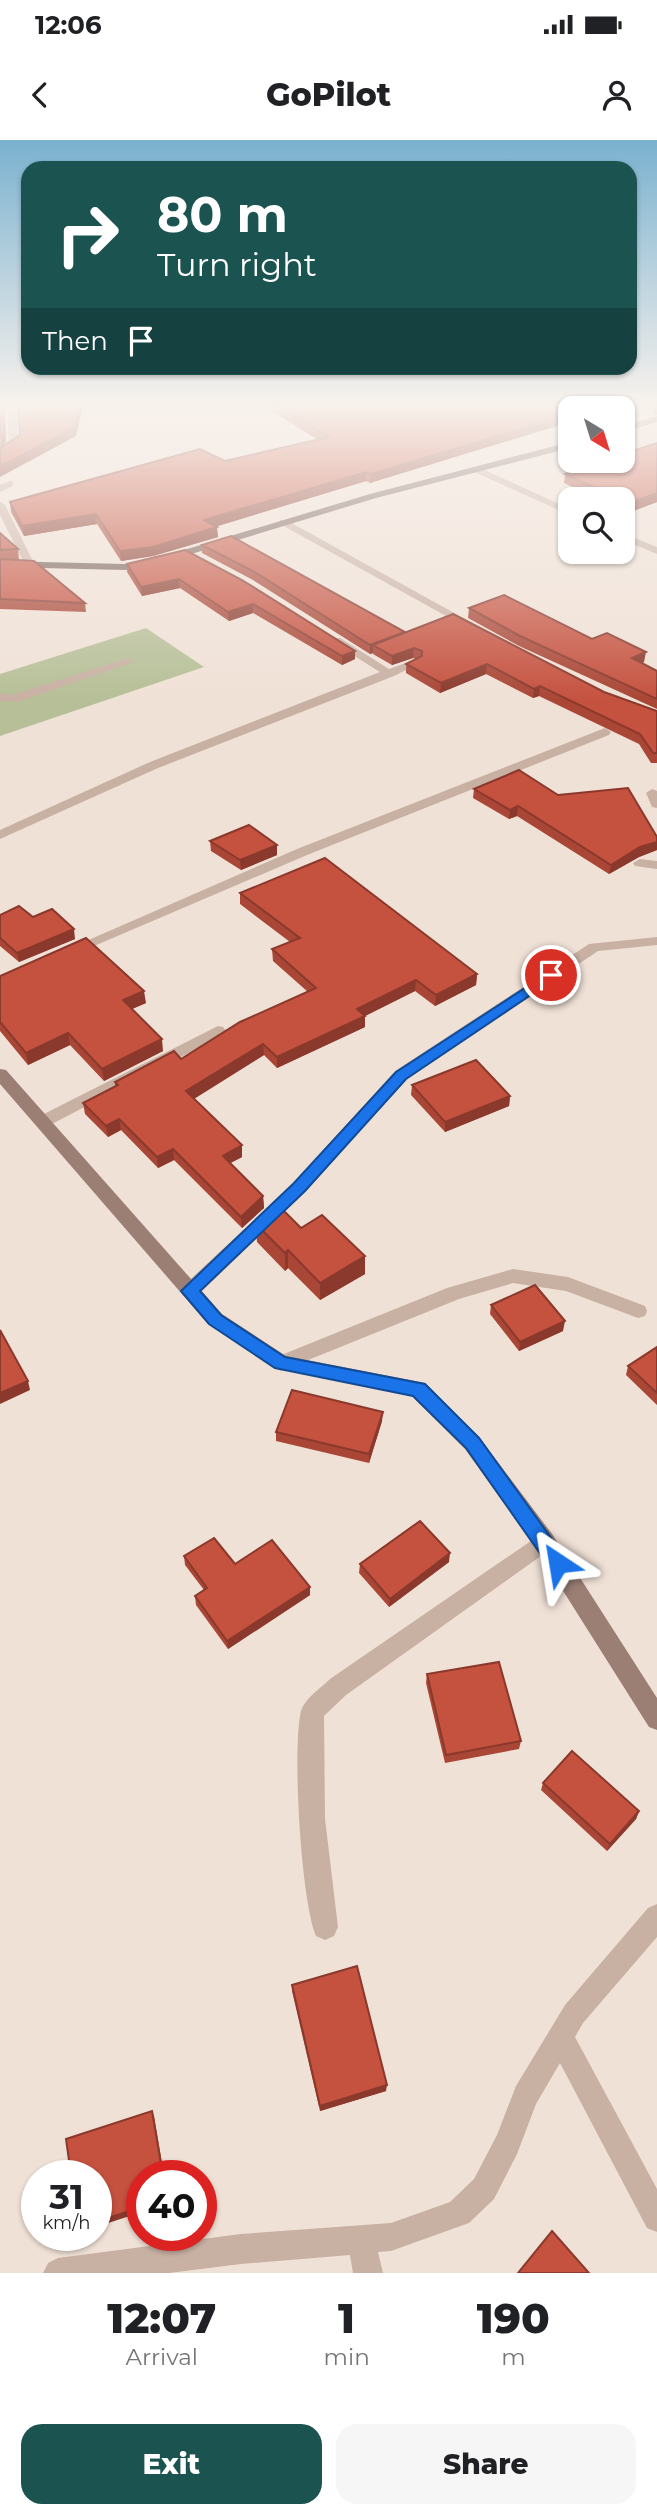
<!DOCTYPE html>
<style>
:root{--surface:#fff;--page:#f6f6f6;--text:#202124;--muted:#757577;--accent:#1b5351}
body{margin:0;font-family:Montserrat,sans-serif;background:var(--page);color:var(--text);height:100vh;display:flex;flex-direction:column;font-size:26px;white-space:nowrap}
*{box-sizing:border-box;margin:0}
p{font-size:23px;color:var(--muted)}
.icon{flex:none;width:38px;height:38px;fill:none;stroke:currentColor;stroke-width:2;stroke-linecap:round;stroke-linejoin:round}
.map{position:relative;height:2133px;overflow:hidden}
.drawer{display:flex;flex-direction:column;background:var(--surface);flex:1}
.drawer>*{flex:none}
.banner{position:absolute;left:21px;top:21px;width:616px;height:214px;border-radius:21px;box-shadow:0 2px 5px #0004;background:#1b5351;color:#fff;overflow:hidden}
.needle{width:46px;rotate:142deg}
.tools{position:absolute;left:558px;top:256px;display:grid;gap:14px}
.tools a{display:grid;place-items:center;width:77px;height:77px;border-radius:14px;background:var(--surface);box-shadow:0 2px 5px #0004;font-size:35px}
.speed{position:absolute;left:21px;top:2020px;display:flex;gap:14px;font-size:35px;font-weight:700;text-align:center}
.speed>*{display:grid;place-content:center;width:91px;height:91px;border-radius:50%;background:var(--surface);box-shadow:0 2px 5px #0004;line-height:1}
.speed small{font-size:18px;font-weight:400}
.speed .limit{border:10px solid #d22;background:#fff;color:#111}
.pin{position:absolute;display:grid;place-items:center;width:60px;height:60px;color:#fff;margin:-30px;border:4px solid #fff;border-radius:50%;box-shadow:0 2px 7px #0007}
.me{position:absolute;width:77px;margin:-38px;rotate:327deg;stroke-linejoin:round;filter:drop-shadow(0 0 5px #0008)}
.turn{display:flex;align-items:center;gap:24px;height:147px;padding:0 21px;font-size:32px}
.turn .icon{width:91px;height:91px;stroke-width:2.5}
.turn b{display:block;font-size:49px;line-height:60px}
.then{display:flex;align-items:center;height:66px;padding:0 21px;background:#0003;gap:14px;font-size:26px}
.eta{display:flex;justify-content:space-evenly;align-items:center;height:119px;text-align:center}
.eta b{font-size:42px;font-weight:800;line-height:49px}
.button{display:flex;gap:14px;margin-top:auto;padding:14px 21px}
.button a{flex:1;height:80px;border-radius:21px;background:var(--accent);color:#fff;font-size:28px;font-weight:800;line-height:80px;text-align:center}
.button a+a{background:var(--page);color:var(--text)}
.status{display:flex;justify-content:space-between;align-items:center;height:49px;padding:0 35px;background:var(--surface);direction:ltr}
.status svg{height:19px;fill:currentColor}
header{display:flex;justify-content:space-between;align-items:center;height:91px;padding:0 21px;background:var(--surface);font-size:32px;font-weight:800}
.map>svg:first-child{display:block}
.green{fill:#b6bf97}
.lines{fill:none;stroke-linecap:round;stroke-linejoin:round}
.street{fill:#c8b0a3;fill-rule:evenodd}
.secondary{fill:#9b7e74;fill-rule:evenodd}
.primary{fill:#755d56;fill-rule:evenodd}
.wall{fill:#a94636}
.shaded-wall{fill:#8a392c}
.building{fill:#c5513f;stroke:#8a392c;stroke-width:2}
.route{fill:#1a73e8;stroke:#114b97;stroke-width:2}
</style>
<div class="status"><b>12:06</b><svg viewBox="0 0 49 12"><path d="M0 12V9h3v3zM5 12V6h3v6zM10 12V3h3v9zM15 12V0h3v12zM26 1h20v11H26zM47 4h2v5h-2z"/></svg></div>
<header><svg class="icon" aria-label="back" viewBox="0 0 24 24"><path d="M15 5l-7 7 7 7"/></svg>GoPilot<svg class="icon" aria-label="person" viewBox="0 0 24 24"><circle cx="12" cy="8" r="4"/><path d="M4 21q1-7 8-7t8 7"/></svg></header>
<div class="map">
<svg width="657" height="2133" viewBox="0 0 657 2133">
<rect width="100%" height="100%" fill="#f0e1d6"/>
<path class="green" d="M 146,488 L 204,527 L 0,596 L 0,534 Z"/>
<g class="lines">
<g class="street">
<path d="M 11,262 L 20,262 L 15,268 L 19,304 L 0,317 L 0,310 L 9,303 L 7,267 Z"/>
<path d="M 472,327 L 478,327 L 570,369 L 570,375 L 472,331 Z"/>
<path d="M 10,341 L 13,342 L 13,346 L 0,352 L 0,345 Z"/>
<path d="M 0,362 L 5,365 L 34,423 L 33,425 L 24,423 L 0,375 Z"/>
<path d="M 280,380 L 286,380 L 476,485 L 466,487 L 280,384 Z"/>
<path d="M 623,393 L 657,407 L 657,414 L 623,400 Z"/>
<path d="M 332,498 L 340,498 L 389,529 L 414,520 L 420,523 L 394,536 L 158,628 L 0,699 L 0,690 L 150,622 L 380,532 L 332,502 Z"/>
<path d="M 126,519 L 136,521 L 17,562 L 0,561 L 0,553 L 12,555 Z"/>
<path d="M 605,588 L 611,592 L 609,595 L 307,715 L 73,815 L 68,816 L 61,812 L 297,709 Z"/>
<path d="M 652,649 L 657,651 L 657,668 L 652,667 L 646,653 Z"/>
<path d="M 640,719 L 657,721 L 657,729 L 635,726 L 633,723 Z"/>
<path d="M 657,797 L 657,805 L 598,811 L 407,939 L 306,1051 L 197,1156 L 183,1156 L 181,1151 L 183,1146 L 294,1043 L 395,931 L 589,804 Z"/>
<path d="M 218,886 L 223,887 L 226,891 L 223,895 L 48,986 L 42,988 L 34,982 L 36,978 Z"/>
<path d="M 513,1129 L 568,1137 L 645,1166 L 647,1171 L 645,1176 L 638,1178 L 566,1151 L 513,1143 L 459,1159 L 281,1231 L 274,1228 L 271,1223 L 274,1218 L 447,1148 Z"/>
<path d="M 544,1392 L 552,1394 L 555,1401 L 552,1408 L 346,1555 L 324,1576 L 325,1679 L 338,1787 L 334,1796 L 325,1800 L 316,1796 C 301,1761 292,1609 301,1571 C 305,1558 321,1548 330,1539 Z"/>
<path d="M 657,1764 L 657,1797 L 583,1883 L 575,1897 L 657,2049 L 657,2092 L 647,2088 L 560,1923 L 536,1964 L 517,2014 L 494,2059 L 469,2083 L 391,2111 L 378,2112 L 383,2133 L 353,2133 L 350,2115 L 241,2124 L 169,2133 L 43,2133 L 48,2123 L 58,2118 L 241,2094 L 391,2083 L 450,2062 L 474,2039 L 497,1995 L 516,1946 L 565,1865 L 648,1768 Z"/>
</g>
<path class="secondary" d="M 0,929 L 6,930 L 222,1174 L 286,1216 L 425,1243 L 479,1297 L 552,1394 L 657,1558 L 657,1590 L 649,1587 L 536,1408 L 465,1309 L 412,1256 L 274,1228 L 208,1184 L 0,944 Z"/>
<g class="primary">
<path d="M 657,276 L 657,282 L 623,292 L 623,286 Z"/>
<path d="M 570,302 L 570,308 L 376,358 L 155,425 L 125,430 L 0,427 L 0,421 L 125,424 L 154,419 L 370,354 Z"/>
</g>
</g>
<g class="wall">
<path d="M 272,262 L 635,262 L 618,268 L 570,268 L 370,343 L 366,341 L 216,386 L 218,397 L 153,416 L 121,421 L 97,384 L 24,396 L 11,372 L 10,362 L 225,321 L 318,300 L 272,271 Z"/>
<path d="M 650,262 L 657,262 L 657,275 L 654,274 Z"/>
<path d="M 657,303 L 657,362 L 628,373 L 623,370 L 623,359 L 598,359 L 564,343 L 565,334 Z"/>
<path d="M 0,393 L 18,409 L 19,419 L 0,419 Z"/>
<path d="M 202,405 L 405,492 L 604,552 L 657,571 L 657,623 L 651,623 L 639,604 L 539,556 L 533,558 L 486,534 L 440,553 L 406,533 L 406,524 L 416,519 L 413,518 L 392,525 L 373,514 L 373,513 L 370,514 L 253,440 L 202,413 Z"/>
<path d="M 185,410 L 355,511 L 355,519 L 342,525 L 253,473 L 229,481 L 180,448 L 142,456 L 127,432 L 127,424 Z"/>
<path d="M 0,419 L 85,463 L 86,472 L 0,469 Z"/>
<path d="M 469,468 L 592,499 L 644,522 L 642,523 L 657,531 L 657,569 L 519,506 L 468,478 Z"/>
<path d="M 474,649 L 558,655 L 657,697 L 657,710 L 639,717 L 609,734 L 517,676 L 509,679 L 473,658 Z"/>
<path d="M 210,701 L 277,715 L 241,730 L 211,711 Z"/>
<path d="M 240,753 L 477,834 L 476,845 L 435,866 L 415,851 L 365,876 L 365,887 L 277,928 L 264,915 L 194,959 L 242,1005 L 242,1017 L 230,1023 L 263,1056 L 264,1068 L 242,1088 L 174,1020 L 158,1028 L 121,990 L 108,997 L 85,974 L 83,963 L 115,946 L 115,942 L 181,919 L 308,852 L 273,821 L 272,809 L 290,802 L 240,764 Z"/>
<path d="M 0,775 L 33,777 L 75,799 L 19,822 L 0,806 Z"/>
<path d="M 0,836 L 146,863 L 132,869 L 163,911 L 104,941 L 70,905 L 28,925 L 0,891 Z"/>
<path d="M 412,945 L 510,956 L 509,966 L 445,992 L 411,955 Z"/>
<path d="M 256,1084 L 301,1088 L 365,1134 L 320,1160 L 288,1128 L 285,1131 L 257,1102 Z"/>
<path d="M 491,1165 L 563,1191 L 519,1211 L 490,1174 Z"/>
<path d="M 657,1207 L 657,1265 L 626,1235 L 628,1226 Z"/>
<path d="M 382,1281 L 369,1323 L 276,1301 L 276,1292 Z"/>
<path d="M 184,1416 L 235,1424 L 310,1455 L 228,1509 L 196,1465 L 195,1456 L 204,1450 L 185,1425 Z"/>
<path d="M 449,1422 L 389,1467 L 359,1433 L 360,1424 Z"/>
<path d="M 427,1534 L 521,1601 L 519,1609 L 445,1623 L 426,1543 Z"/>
<path d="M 543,1643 L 639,1671 L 636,1679 L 607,1711 L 541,1650 Z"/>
<path d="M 292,1845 L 386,1951 L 320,1971 L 292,1851 Z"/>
</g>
<g class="shaded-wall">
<path d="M 3,262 L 8,262 L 4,267 L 6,302 L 0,308 Z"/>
<path d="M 81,262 L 84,262 L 76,296 L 0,337 L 0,327 Z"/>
<path d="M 607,262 L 635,262 L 618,268 L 590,268 Z"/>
<path d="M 570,274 L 570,282 L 370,343 L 371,334 Z"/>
<path d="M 366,332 L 366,341 L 205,390 L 204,380 Z"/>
<path d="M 657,353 L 657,362 L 628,373 L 630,363 Z"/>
<path d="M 96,374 L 97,384 L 24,396 L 22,386 Z"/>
<path d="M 217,387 L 218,397 L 153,416 L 121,421 L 120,411 Z"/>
<path d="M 179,439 L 180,448 L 142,456 L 141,447 Z"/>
<path d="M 253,464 L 253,473 L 229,481 L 228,472 Z"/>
<path d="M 405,492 L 373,505 L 373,513 L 370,514 L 370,505 Z"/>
<path d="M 414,508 L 413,518 L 392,525 L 392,516 Z"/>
<path d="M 355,511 L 355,519 L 342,525 L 342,516 Z"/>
<path d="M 646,512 L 644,522 L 631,528 L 632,518 Z"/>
<path d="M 487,524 L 486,534 L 440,553 L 441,543 Z"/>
<path d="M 540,546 L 539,556 L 533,558 L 534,549 Z"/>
<path d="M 518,666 L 517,676 L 509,679 L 510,670 Z"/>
<path d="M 657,702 L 657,710 L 639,717 L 609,734 L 611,725 L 640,707 Z"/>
<path d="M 277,705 L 277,715 L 241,730 L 240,720 Z"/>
<path d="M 74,789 L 75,799 L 19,822 L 17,813 Z"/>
<path d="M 477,834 L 476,845 L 435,866 L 436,855 Z"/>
<path d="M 416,840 L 415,851 L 357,880 L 357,869 Z"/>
<path d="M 144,851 L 146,863 L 125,872 L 123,860 Z"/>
<path d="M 365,876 L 365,887 L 277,928 L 277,917 Z"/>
<path d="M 68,893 L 70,905 L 28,925 L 26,913 Z"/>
<path d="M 162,899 L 163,911 L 104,941 L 102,929 Z"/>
<path d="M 263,904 L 264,915 L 187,963 L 186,951 Z"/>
<path d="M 510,956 L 509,966 L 445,992 L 445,982 Z"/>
<path d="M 119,979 L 121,990 L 108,997 L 106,986 Z"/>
<path d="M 242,1005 L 242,1017 L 223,1027 L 223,1016 Z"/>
<path d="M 173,1009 L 174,1020 L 158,1028 L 157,1017 Z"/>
<path d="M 263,1056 L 264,1068 L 242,1088 L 241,1077 Z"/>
<path d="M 288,1110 L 288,1128 L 285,1131 L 285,1113 Z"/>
<path d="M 365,1116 L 365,1134 L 320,1160 L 320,1143 Z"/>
<path d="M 565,1181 L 563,1191 L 519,1211 L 520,1202 Z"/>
<path d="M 28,1241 L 30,1250 L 0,1264 L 0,1253 Z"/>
<path d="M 383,1272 L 382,1281 L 369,1323 L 369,1314 Z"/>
<path d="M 450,1413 L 449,1422 L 389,1467 L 390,1459 Z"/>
<path d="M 310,1447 L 310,1455 L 228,1509 L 227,1501 Z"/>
<path d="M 639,1671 L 636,1679 L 607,1711 L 610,1704 Z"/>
<path d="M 387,1945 L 386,1951 L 320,1971 L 320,1966 Z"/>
<path d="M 152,1971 L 154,1976 L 164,2035 L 163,2035 Z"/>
<path d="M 142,2067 L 142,2072 L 96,2087 L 96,2082 Z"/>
</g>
<g class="building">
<path d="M 0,262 L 3,262 L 5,293 L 0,298 Z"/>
<path d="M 17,262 L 81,262 L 75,287 L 0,327 L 0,308 L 20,295 Z"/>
<path d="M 272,262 L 607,262 L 590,268 L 570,268 L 570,274 L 371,334 L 366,332 L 204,380 L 217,387 L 153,407 L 120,411 L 96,374 L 22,386 L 10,362 L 200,309 L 225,321 L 329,297 Z"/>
<path d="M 657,303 L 657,353 L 630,363 L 623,360 L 623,359 L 620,359 L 565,334 L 605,320 L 623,320 L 623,314 Z"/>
<path d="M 0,393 L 18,409 L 0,410 Z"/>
<path d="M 231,396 L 405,492 L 370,505 L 253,431 L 202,405 Z"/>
<path d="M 185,410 L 242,440 L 355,511 L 342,516 L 253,464 L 228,472 L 179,439 L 141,447 L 127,424 Z"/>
<path d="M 0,419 L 34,421 L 85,463 L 0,459 Z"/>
<path d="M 504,455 L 592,499 L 607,493 L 646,512 L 632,518 L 657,531 L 657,559 L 520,496 L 469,468 Z"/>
<path d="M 453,474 L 604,552 L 657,571 L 657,613 L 653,613 L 640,594 L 540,546 L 534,549 L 487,524 L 441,543 L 406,524 L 422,516 L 422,511 L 414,508 L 392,516 L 373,505 Z"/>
<path d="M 519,630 L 558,655 L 628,648 L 657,697 L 657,702 L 640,707 L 611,725 L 518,666 L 510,670 L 474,649 Z"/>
<path d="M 249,685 L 277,705 L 240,720 L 210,701 Z"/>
<path d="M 325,718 L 477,834 L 436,855 L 416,840 L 357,869 L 365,876 L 277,917 L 263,904 L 186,951 L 242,1005 L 223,1016 L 263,1056 L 241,1077 L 173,1009 L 157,1017 L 119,979 L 106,986 L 83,963 L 118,945 L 115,942 L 174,911 L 181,919 L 240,882 L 316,848 L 272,809 L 300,798 L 240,753 Z"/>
<path d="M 19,766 L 33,777 L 52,769 L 74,789 L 17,813 L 0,798 L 0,775 Z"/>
<path d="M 86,798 L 144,851 L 123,860 L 162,899 L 102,929 L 68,893 L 26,913 L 0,882 L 0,836 Z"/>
<path d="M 476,920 L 510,956 L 445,982 L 412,945 Z"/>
<path d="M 277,1064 L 301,1088 L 322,1075 L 365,1116 L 320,1143 L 288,1110 L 285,1113 L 256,1084 Z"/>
<path d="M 535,1145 L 565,1181 L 520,1202 L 491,1165 Z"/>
<path d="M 0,1190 L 28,1241 L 0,1253 Z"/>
<path d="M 657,1207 L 657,1253 L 628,1226 Z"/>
<path d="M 292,1250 L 383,1272 L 369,1314 L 276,1292 Z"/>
<path d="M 420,1381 L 450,1413 L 390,1459 L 360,1424 Z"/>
<path d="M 214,1398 L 235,1424 L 272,1400 L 310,1447 L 227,1501 L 195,1456 L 207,1448 L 184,1416 Z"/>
<path d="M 499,1522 L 521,1601 L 446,1615 L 427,1534 Z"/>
<path d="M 572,1611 L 639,1671 L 610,1704 L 543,1643 Z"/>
<path d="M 357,1826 L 387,1945 L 320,1966 L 292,1845 Z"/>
<path d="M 152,1971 L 163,2035 L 142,2035 L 142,2067 L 96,2082 L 96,2035 L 71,2035 L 66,1999 Z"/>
<path d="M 552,2091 L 589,2133 L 518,2133 Z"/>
</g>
<linearGradient id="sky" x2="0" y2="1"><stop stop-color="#7ab1cf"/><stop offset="0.47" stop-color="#f8f2ed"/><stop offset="1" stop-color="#f8f2ed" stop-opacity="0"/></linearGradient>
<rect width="657" height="561" fill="url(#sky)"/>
<path class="route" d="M 551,831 L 556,832 L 556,838 L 406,939 L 305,1051 L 200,1151 L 221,1175 L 285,1217 L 425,1244 L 479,1298 L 565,1417 L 568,1423 L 565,1429 L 558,1432 L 551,1429 L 466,1308 L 413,1256 L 275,1228 L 209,1184 L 181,1151 L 294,1043 L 396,932 Z"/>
</svg>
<div class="tools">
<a><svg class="needle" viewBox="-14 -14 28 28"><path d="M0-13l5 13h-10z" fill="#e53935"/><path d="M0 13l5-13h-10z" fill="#757577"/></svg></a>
<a><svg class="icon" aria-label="search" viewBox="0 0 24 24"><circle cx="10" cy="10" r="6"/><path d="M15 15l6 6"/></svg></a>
</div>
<div class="speed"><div>31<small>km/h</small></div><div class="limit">40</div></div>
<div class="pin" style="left:551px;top:835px;background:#d93025"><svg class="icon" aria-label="arrive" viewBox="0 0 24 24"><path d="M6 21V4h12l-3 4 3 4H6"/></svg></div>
<svg class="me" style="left:558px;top:1423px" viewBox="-20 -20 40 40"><path d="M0-17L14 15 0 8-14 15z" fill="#1a73e8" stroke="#fff" stroke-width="4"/></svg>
<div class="banner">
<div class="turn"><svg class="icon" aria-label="right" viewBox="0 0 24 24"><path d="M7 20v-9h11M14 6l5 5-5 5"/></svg><div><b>80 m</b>Turn right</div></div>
<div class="then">Then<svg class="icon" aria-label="arrive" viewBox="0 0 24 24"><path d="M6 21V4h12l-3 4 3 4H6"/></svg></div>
</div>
</div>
<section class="drawer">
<div class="eta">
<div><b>12:07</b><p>Arrival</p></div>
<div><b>1</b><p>min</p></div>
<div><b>190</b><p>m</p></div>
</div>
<div class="button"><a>Exit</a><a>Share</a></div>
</section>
